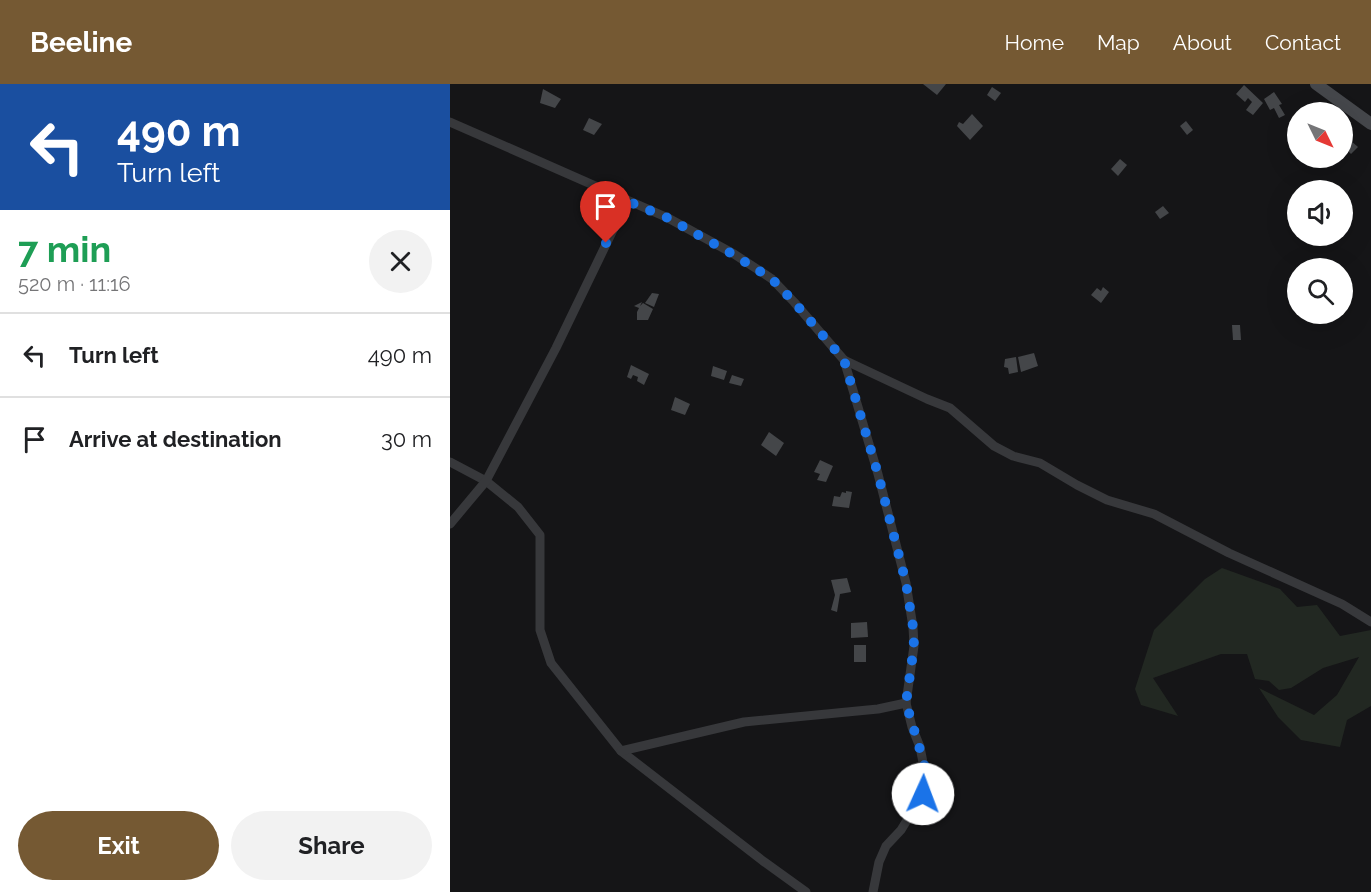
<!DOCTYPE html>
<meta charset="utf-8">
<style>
:root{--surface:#fff;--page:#f2f2f2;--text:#202124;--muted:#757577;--line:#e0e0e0;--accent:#755933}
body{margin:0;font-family:Raleway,sans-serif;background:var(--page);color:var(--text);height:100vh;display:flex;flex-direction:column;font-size:22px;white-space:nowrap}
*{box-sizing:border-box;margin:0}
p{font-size:20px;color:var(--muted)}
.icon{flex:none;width:33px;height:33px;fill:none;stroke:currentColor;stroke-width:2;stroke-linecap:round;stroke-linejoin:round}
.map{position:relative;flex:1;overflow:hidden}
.side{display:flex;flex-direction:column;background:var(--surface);width:450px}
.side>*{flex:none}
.top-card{background:#1a4fa0;color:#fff;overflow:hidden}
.needle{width:39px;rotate:133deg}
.fabs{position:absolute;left:837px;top:18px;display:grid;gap:12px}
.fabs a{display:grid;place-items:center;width:66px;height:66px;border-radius:50%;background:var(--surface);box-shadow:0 6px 24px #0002;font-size:30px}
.pin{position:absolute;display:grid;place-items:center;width:51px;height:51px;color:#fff;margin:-62px -26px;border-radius:50% 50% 50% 0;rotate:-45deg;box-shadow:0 0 6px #0007}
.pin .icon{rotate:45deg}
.me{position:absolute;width:66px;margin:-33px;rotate:2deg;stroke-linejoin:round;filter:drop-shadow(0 0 4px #0008)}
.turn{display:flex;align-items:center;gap:21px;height:126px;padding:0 18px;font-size:27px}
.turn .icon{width:78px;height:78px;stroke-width:2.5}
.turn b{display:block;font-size:42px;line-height:51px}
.round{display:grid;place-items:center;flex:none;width:63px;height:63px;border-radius:32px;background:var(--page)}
.head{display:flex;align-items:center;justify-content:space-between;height:102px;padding:0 18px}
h1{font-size:36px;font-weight:700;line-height:45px;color:#1e9e55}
.cta{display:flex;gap:12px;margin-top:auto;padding:12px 18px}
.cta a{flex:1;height:69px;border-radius:36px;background:var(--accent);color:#fff;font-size:24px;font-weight:700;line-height:69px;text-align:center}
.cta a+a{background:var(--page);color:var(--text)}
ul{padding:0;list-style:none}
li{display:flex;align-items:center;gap:18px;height:84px;padding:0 18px;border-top:2px solid var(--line)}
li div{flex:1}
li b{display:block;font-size:22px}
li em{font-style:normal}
header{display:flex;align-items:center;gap:36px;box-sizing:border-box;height:84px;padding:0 30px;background:var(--accent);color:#fff}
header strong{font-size:28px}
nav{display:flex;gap:33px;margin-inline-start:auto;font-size:21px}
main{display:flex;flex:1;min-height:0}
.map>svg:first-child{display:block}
.green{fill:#222822}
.building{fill:#444649}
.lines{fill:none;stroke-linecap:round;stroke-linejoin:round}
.minor{stroke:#37383b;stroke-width:9}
.secondary{stroke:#45474b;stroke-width:12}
.route{stroke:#1a73e8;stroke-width:10;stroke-dasharray:0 18}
</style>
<header>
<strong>Beeline</strong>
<nav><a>Home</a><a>Map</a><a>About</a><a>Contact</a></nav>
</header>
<main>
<section class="side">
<div class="top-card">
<div class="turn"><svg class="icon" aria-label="left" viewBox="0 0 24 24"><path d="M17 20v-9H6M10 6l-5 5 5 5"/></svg><div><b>490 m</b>Turn left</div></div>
</div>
<div class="head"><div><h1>7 min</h1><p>520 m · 11:16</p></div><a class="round"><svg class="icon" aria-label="close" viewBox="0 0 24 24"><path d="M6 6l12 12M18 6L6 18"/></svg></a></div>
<ul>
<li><svg class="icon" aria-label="left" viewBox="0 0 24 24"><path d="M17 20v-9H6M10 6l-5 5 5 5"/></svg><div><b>Turn left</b></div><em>490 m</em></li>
<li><svg class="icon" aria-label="arrive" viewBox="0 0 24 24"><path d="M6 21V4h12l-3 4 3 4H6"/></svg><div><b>Arrive at destination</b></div><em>30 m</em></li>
</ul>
<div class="cta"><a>Exit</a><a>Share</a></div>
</section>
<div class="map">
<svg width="921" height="808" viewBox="0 0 921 808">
<rect width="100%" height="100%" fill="#151517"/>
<path class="green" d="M 772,484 L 830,505 L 847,523 L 867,521 L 890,552 L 921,546 L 921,622 L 897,636 L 890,663 L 851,656 L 828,633 L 809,604 L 864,631 L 887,611 L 909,573 L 873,584 L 841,604 L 829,606 L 819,597 L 805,595 L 797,570 L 771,570 L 703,594 L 728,632 L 691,621 L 685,605 L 704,546 L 755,495 Z"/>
<g class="building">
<path d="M 473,0 L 496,0 L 487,11 Z"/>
<path d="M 794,1 L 813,19 L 803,31 L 796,26 L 802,18 L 798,14 L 795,18 L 786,10 Z"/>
<path d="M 542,3 L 551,9 L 545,17 L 537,11 Z"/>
<path d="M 93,5 L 111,15 L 105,24 L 90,19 Z"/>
<path d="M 824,8 L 832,20 L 829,21 L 835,31 L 829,34 L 824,24 L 820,26 L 814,15 Z"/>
<path d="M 522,30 L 533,42 L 520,56 L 507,42 L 509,38 L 513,40 Z"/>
<path d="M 139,34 L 152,40 L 144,51 L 133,46 Z"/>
<path d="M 736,37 L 743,46 L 737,51 L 730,42 Z"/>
<path d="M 900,56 L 908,63 L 901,70 L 894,63 Z"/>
<path d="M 670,75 L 677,81 L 668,92 L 661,85 Z"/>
<path d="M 713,122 L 719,129 L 710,135 L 705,128 Z"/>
<path d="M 653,203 L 659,208 L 651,219 L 641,211 L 647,204 L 651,207 Z"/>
<path d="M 202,209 L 209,210 L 204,223 L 195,219 Z"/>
<path d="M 192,218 L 190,222 L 193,219 L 203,225 L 198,236 L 187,236 L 187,228 L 189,224 L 184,222 Z"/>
<path d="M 782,241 L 790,241 L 791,256 L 783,256 Z"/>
<path d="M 584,269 L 588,282 L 571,288 L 568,273 Z"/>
<path d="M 566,273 L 568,288 L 559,290 L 558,284 L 554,283 L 555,275 Z"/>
<path d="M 181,281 L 199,290 L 194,301 L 187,297 L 188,293 L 183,291 L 181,295 L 177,293 Z"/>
<path d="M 263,282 L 277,287 L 274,296 L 261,292 Z"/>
<path d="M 282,291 L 294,295 L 291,302 L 279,299 Z"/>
<path d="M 225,313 L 240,320 L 235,331 L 221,326 Z"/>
<path d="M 319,348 L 334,359 L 326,372 L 311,361 Z"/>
<path d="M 370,376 L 383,382 L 376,398 L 367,396 L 370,390 L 364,388 Z"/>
<path d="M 396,407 L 402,408 L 399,424 L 382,422 L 384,412 L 390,413 L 392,408 L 396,409 Z"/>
<path d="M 397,494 L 401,508 L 390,510 L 387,528 L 381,526 L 385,511 L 381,496 Z"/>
<path d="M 417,538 L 418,553 L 401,554 L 401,539 Z"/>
<rect x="404" y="561" width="12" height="17"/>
</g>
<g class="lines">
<g class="minor">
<path d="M 0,38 L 218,134 L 284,170 L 322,195 L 344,218 L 394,276 L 428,390 L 456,499 L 463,543 L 464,562 L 456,619 L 462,643 L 470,663 L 476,694 L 473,710 L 451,746 L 436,762 L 429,778 L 423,808"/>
<path d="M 394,276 L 477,315 L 500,324 L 544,362 L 563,372 L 590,379 L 627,401 L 657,416 L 704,430 L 779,469 L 892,520 L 921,538"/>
<path d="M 0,378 L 36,397 L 68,423 L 90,451 L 90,546 L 101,579 L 171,667 L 313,777 L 356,808"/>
<path d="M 0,440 L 36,397 L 106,264 L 177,117"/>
<path d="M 171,667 L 294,638 L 428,625 L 456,619"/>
</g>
<path class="secondary" d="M 866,0 L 921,40"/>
</g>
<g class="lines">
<path class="route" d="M 156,159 L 177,117 L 218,134 L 284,171 L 322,195 L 344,218 L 394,276 L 428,390 L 456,499 L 463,543 L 464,562 L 456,619 L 474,679 L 476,694 L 473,710"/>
</g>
</svg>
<div class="fabs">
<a><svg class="needle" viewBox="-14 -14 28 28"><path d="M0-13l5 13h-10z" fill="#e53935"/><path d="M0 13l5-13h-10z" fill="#757577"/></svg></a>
<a><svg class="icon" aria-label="sound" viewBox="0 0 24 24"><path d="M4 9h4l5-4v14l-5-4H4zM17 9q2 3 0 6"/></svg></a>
<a><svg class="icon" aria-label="search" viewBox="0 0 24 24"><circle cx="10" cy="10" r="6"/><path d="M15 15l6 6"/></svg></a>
</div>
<div class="pin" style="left:156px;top:159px;background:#d93025"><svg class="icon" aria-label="arrive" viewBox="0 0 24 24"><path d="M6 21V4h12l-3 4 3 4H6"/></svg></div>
<svg class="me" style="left:473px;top:710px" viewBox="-20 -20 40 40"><circle r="19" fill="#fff"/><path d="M0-13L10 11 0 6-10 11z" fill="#1a73e8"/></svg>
</div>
</main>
